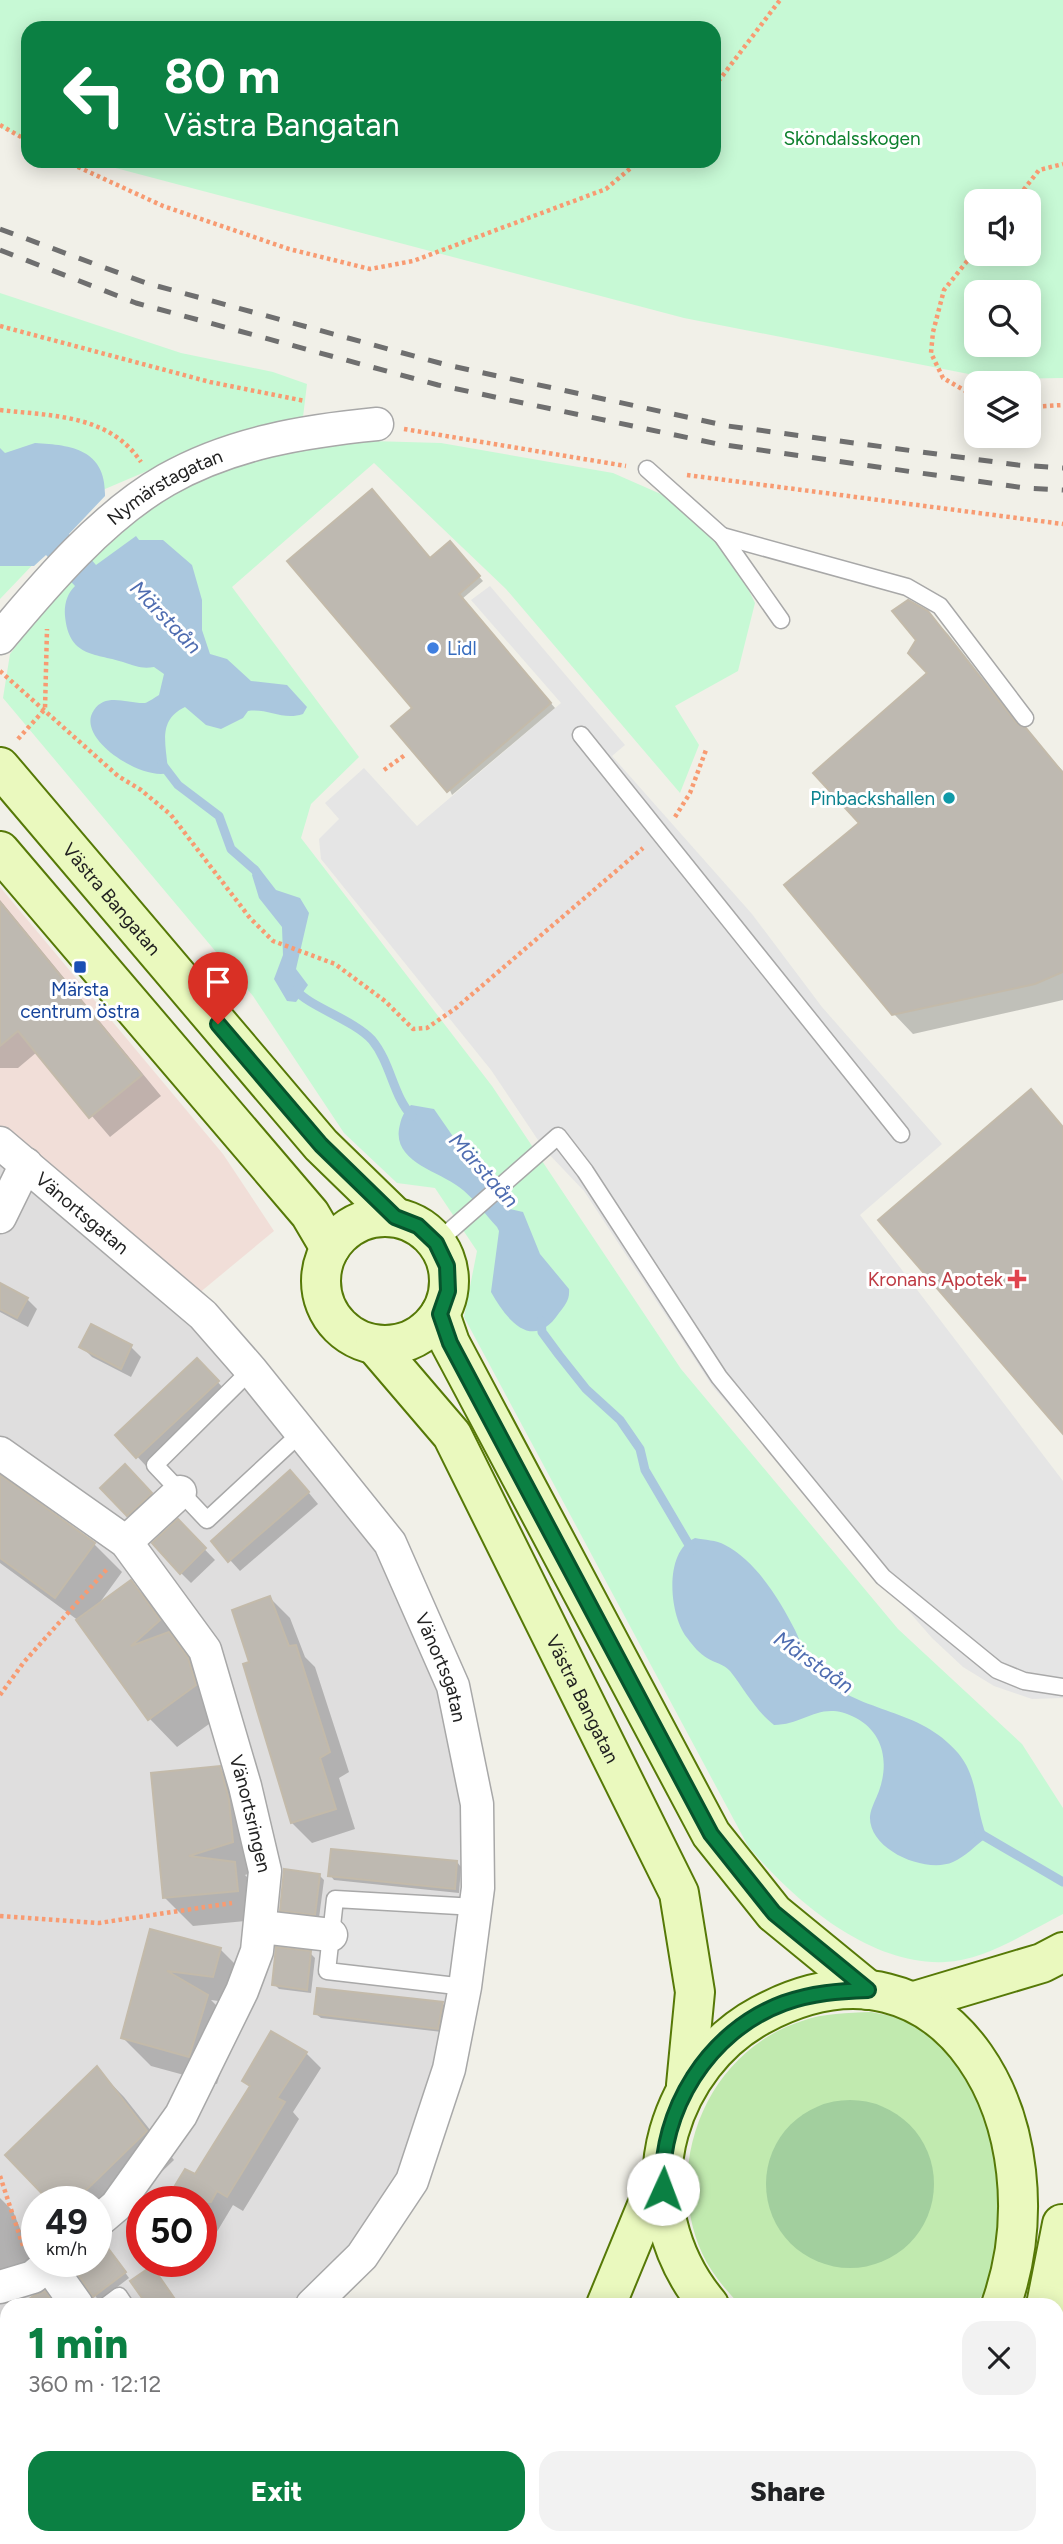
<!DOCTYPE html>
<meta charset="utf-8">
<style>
:root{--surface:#fff;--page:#f2f2f2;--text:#202124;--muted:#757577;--accent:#0b8043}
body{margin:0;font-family:Figtree,sans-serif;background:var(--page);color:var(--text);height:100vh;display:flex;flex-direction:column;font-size:26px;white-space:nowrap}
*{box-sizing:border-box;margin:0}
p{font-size:23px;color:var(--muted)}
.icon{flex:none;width:38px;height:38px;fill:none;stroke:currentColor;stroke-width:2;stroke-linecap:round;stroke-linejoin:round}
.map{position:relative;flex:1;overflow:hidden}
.drawer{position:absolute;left:0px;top:2298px;width:1064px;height:247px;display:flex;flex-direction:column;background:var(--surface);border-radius:21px 21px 0 0;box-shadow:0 4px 18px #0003}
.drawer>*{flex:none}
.banner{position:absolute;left:21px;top:21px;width:700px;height:147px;border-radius:21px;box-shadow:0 4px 18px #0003;background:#0b8043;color:#fff;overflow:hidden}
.controls{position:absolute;left:964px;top:189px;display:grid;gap:14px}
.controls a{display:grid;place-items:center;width:77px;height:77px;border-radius:14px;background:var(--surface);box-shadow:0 4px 18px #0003;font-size:35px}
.speed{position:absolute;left:21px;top:2186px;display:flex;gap:14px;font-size:35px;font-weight:700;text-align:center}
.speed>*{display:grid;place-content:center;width:91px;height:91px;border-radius:50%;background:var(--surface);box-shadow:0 4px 18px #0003;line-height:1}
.speed small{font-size:18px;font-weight:400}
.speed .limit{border:10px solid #d22;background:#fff;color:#111}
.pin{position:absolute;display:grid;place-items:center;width:60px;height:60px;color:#fff;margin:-72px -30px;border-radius:50% 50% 50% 0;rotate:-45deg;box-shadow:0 0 7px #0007}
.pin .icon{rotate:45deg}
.me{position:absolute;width:77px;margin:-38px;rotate:2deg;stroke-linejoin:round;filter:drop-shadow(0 0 5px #0008)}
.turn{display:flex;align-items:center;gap:24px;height:147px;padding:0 28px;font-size:32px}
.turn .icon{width:91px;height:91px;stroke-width:2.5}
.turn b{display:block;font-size:49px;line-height:60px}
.round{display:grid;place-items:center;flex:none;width:74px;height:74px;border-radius:21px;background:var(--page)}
.overview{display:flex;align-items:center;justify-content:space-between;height:119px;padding:0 28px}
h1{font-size:42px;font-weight:800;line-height:52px;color:var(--accent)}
.cta{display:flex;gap:14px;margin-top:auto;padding:14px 28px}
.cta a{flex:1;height:80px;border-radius:21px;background:var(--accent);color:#fff;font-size:28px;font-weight:800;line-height:80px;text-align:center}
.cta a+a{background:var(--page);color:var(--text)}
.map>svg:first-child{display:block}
.residential{fill:#dfdede;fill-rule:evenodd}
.commercial{fill:#f1ded8}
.grass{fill:#c1eaaf}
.forest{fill:#a2cf9e}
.park{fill:#c7f9d5;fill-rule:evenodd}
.parking{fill:#e5e5e5}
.water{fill:#aac7de}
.shadow{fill:#0003}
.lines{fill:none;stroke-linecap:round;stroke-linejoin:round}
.stream{stroke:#aac7de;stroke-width:9}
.building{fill:#beb9b1;stroke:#c3baaa;stroke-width:2}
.lane-casing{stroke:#a8a8a8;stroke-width:19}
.street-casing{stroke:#a8a8a8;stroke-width:35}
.secondary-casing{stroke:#567907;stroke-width:42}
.path{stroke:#f89b72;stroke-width:4.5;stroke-dasharray:3.5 3.5;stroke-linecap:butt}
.lane{stroke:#fff;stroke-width:16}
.street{stroke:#fff;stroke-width:32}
.secondary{stroke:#eaf9be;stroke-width:38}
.rail{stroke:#6f6f6f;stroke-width:5;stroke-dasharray:14 14;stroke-linecap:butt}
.route-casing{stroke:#07532c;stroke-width:18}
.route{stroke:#0b8043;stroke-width:12}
.shop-dot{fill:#3f7fe0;stroke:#fff;stroke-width:2.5}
.culture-dot{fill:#0f9aa8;stroke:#fff;stroke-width:2.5}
.transit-dot{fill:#1a4fb4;stroke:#fff;stroke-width:2.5}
.health-dot{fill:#e0444e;stroke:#fff;stroke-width:2.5}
.labels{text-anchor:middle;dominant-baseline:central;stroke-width:6;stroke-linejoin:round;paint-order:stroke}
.park-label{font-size:19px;fill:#0e802e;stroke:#fff}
.street-label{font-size:19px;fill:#212121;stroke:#fff}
.shop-label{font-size:19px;fill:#366cbe;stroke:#fff;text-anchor:start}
.culture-label{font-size:19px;fill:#0d838f;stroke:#fff;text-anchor:end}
.transit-label{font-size:19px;fill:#164399;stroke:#fff}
.health-label{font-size:19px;fill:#be3a42;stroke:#fff;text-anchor:end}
.water-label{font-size:21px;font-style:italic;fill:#4e6cb0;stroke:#fff}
</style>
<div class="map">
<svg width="1063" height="2544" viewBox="0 0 1063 2544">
<rect width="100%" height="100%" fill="#f1f0e8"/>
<path class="residential" d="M 0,1158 L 191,1318 L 298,1448 L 374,1549 L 439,1694 L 463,1815 L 460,1905 L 450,1987 L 434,2072 L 397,2179 L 353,2245 L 295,2305 L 7,2305 L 7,2538 L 24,2538 L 16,2544 L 0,2544 ZM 37,2202 L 96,2202 L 96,2261 L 37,2261 ZM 142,2202 L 201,2202 L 201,2261 L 142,2261 Z"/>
<path class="commercial" d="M 0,887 L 223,1154 L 274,1231 L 198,1294 L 0,1132 Z"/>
<path class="grass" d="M 871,2012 L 906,2019 L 938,2032 L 1010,2109 L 996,2279 L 974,2305 L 740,2305 C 725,2289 711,2273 702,2253 C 662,2164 707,2051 802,2021 C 824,2013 847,2013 871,2012 Z"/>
<circle class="forest" cx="850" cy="2184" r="84"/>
<g class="park">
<path d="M 0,0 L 1063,0 L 1063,378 L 994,379 L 684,318 L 89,161 L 714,161 L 714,28 L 28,28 L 28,139 L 0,128 ZM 976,201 L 1029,201 L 1029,254 L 976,254 ZM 976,292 L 1029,292 L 1029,345 L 976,345 Z"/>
<path d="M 0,293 L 181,353 L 273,372 L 307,384 L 303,417 L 213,443 L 105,489 L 0,599 Z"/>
<path d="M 371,441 L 441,443 L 613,473 L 663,495 L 732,556 L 755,603 L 738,671 L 675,706 L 699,745 L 680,793 L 506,589 L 374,463 L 232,587 L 359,757 L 311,804 L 301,838 L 492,1086 L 681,1369 L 898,1629 L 1022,1744 L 1063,1808 L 1063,1914 C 1027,1932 986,1960 945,1962 C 870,1966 793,1900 748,1846 L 464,1317 L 477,1251 L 435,1188 L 397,1183 L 344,1133 L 253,996 L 3,698 L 10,654 L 59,590 L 163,496 L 277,450 Z"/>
</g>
<g class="parking">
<path d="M 490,586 L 625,745 L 612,756 L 752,914 L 822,1007 L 942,1144 L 860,1215 L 1063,1481 L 1063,1698 L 1032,1699 L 994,1686 L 963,1667 L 932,1638 L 713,1387 L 584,1191 L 544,1149 L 491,1070 L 321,859 L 319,839 L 339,819 L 325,803 L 364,768 L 417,826 L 561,703 L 471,600 Z"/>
<path d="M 331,1897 L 460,1905 L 450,1987 L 324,1974 Z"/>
<path d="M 89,2538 L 257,2538 L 263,2544 L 82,2544 Z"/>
<path d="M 746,2538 L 846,2538 L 837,2544 L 758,2544 Z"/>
<path d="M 886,2538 L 915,2538 L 921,2544 L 882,2544 Z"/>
</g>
<g class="water">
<path d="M 35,443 C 73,445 106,450 105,496 L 69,534 L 96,565 L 136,536 L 139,540 L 163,540 L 192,565 L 202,600 L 202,630 L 210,654 L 227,659 L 251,681 L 287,685 L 307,707 L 303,714 C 283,721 268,708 248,711 L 243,718 L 221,729 L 206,725 L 185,707 C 156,721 167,746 168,773 C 142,781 74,738 94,710 C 106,692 128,704 145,703 C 149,702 155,697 159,695 L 164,674 L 154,667 C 141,669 136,666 123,662 C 94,653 69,657 65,616 C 64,604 67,594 75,586 L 46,555 L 34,566 L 0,566 L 0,448 L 5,453 Z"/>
<path d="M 259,868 L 276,890 L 300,898 L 309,913 L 296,969 L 308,985 L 296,1002 L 287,1001 L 274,979 L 283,955 L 282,927 L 259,898 L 252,875 Z"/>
<path d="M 411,1105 L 434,1109 L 479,1174 L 510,1209 L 523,1212 L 540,1254 L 569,1289 C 570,1300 565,1305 559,1313 C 533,1352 507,1321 491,1292 L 499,1231 L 497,1227 C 485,1214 473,1197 459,1187 C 438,1171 394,1162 399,1129 C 401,1119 403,1112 411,1105 Z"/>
<path d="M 695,1538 C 705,1540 716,1540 725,1545 C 756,1561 780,1600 795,1630 C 803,1647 807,1663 821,1676 C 863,1715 919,1707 958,1753 C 979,1778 975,1809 987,1837 C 976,1845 965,1857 953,1862 C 926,1874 868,1850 870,1816 C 871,1808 876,1799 879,1791 C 889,1763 884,1733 856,1718 C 820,1699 806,1725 774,1725 C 755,1710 745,1690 730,1671 C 724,1664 715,1663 707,1658 C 700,1654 693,1646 688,1639 C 669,1617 663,1551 695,1538 Z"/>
</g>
<g class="shadow">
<path d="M 454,548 L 483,581 L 462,599 L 555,708 L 452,795 L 414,708 L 430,560 Z"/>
<path d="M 927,613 L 948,634 L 1023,729 L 1063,771 L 1063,1000 L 913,1034 L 893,1013 L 862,823 L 929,673 L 918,640 Z"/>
<path d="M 0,900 L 161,1096 L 110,1137 L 37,1052 L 18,1068 L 0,1068 Z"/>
<path d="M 0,1285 L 27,1299 L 37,1309 L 28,1327 L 0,1312 Z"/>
<path d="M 92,1326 L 131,1347 L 141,1357 L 131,1377 L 92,1357 L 82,1347 Z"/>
<path d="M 197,1360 L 227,1392 L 147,1467 L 117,1435 Z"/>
<path d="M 136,1477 L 161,1504 L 138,1525 L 128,1515 Z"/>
<path d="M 0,1478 L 94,1544 L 122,1572 L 98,1605 L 131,1582 L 159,1610 L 187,1649 L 185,1651 L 197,1662 L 223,1714 L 177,1747 L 150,1719 L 79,1621 L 0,1563 Z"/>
<path d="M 300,1482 L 318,1504 L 240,1571 L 230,1560 Z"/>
<path d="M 178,1522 L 215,1560 L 191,1583 L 181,1573 Z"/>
<path d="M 270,1598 L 290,1618 L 305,1657 L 315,1667 L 349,1772 L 339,1778 L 355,1829 L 312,1843 L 292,1823 L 251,1663 Z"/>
<path d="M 219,1768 L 248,1796 L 260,1870 L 245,1875 L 262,1892 L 265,1919 L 193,1926 L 165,1898 Z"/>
<path d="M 457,1862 L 461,1867 L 459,1893 L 334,1880 L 330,1875 Z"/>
<path d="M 319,1875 L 324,1880 L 319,1918 L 286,1915 L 281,1910 Z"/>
<path d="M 151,1931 L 220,1949 L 248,1977 L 240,2004 L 211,2000 L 235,2024 L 217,2084 L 151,2066 L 123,2038 Z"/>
<path d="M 310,1953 L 315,1958 L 311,1993 L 279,1989 L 274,1984 Z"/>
<path d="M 443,2004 L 447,2008 L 442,2032 L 321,2018 L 316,2014 Z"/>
<path d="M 306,2053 L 321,2068 L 293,2112 L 299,2119 L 243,2211 L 233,2205 L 203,2255 L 201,2202 L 196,2176 L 251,2088 L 244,2081 Z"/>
<path d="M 97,2069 L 124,2097 L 174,2160 L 96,2235 L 96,2202 L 52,2202 Z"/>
<path d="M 0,2198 L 13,2211 L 40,2279 L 0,2295 Z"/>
<path d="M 110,2251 L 129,2278 L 99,2301 L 75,2268 L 85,2261 L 96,2261 Z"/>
<path d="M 0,2402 L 7,2409 L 7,2450 L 0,2461 Z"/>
<path d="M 641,2538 L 667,2538 L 673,2544 L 634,2544 Z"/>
</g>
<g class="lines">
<g class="stream">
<path d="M 162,764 L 178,785 L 219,816 L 231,849 L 255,870 L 261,880"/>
<path d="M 296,990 C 308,1006 354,1020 372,1040 C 391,1063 393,1096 412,1116"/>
<path d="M 541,1321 L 542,1332 L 559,1355 L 586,1389 L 620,1420 L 640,1449 L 645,1470 L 692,1550"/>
<path d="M 979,1833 L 1063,1882"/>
</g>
</g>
<g class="building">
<path d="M 372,489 L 430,558 L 450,541 L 480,576 L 459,594 L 551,703 L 447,792 L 391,726 L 412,708 L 287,561 Z"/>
<path d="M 908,600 L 928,611 L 1017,724 L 1026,728 L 1063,773 L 1063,972 L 1035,984 L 892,1015 L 784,885 L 859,823 L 813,773 L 927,673 L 908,653 L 916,640 L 892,611 Z"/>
<path d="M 0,902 L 142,1075 L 89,1118 L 18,1031 L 0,1046 Z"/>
<path d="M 1031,1089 L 1063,1127 L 1063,1434 L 878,1220 Z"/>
<path d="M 0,1283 L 28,1298 L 17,1318 L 0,1309 Z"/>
<path d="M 91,1324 L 132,1345 L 121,1369 L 79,1347 Z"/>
<path d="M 197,1358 L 219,1381 L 136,1458 L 115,1435 Z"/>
<path d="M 125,1464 L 152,1493 L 127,1516 L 100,1488 Z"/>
<path d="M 290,1470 L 309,1492 L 228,1562 L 211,1541 Z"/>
<path d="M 0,1475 L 95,1543 L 55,1598 L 0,1558 Z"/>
<path d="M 178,1519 L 206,1548 L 180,1574 L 152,1543 Z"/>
<path d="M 131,1580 L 160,1620 L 131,1646 L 169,1632 L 188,1658 L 196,1685 L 148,1720 L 76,1620 Z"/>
<path d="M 270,1596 L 289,1646 L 296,1645 L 330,1752 L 320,1758 L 336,1809 L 291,1823 L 243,1664 L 249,1662 L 232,1610 Z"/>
<path d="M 220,1766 L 229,1800 L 233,1842 L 189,1856 L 235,1862 L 238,1891 L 163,1898 L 151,1773 Z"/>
<path d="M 331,1849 L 457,1861 L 455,1889 L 328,1876 Z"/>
<path d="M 284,1869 L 320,1874 L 315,1915 L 280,1911 Z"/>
<path d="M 150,1929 L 221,1948 L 213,1977 L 167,1971 L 208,1995 L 189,2057 L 121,2038 Z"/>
<path d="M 276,1947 L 311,1951 L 307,1990 L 272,1985 Z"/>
<path d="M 317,1988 L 443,2002 L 438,2029 L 314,2014 Z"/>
<path d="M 271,2031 L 307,2052 L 277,2098 L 285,2102 L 227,2197 L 217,2191 L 211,2202 L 165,2202 L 185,2169 L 195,2174 L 250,2086 L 242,2081 Z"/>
<path d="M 97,2066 L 147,2131 L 74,2202 L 50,2202 L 5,2155 Z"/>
<path d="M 105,2244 L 126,2272 L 93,2297 L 73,2267 L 82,2261 L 96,2261 L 96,2251 Z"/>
<path d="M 152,2266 L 179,2305 L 147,2305 L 130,2281 Z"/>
<path d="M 45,2291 L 54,2305 L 21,2305 L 33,2296 Z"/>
</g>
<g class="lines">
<defs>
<g id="lane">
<path d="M 647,469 L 722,536 L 781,620"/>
<path d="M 722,536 L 907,587 L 940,606 L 1025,718"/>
<path d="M 581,735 L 901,1134"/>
<path d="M 436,1243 L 558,1136 L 585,1171 L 719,1377 L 883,1577 L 997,1670 L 1024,1681 L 1063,1687"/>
<path d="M 251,1370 L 155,1465 L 207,1520 L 302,1432"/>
<path d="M 465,1987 L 327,1971 L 335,1899 L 476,1907"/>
<path d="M 107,2305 L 119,2296 L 125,2305"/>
<path d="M 720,2538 L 725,2544"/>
<path d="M 870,2538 L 878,2544"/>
<path d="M 611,2544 L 618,2538"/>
<path d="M 836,2544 L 842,2538"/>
</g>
<g id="street">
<path id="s1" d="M 0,638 C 46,583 103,516 166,480 C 231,443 305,431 377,424"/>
<path id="s2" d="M 0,1143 L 203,1315 L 251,1370 L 390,1543 L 453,1686 L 477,1804 L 478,1888 L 465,1987 L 449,2069 L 412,2181 L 362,2256 L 312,2305"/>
<path d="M 0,1217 L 26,1164"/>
<path id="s3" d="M 0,1453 L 126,1542 L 205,1650 L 245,1786 L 265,1871 L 257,1951 L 242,1991 L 181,2115 L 116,2206 L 96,2223"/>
<path d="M 126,1542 L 180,1492"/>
<path d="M 262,1927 L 331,1935"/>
<path d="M 48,2264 L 77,2305"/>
<path d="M 0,2287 L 33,2277 L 52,2261"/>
<path d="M 37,2544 L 45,2538"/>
</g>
<g id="secondary">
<path id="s4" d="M 0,767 L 321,1145 L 395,1217"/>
<path d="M 0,851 L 310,1214 L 330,1248"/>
<circle cx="385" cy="1281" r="64"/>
<path d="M 440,1314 L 450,1343 L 711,1834 L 774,1913 L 868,1990"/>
<path id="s5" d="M 375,1345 L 452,1435 L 679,1893 L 695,1992 L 686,2085"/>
<path d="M 918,2000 L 1042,1963 L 1063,1952"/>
<path d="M 606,2305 L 660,2174"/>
<path d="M 709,2305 C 669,2258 652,2192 669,2132 C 683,2083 716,2039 761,2015 C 949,1914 1063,2130 1001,2305"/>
<path d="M 1046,2305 L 1062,2224"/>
<path d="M 1013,2538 L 1015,2544"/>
<path d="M 457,2544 L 465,2538"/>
</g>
</defs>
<use href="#lane" class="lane-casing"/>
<use href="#street" class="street-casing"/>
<use href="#secondary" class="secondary-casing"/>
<g class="path">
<path d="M 714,87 L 780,0"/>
<path d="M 0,125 L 28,141"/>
<path d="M 65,161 L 163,206 L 289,249 L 370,269 L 413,261 L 606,189 L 639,161"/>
<path d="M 1015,201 L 1039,170 L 1063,164"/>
<path d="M 976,250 L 944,290 L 933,332 L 931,353 L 943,378 L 976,397"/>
<path d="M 0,326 L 210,382 L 305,401"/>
<path d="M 1029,407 L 1063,405"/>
<path d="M 0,410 C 51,416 109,414 141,462"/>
<path d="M 404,429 L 626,466"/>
<path d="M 687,475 L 1063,524"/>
<path d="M 0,671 L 118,776 L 141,790 L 171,815 L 250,918 L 273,941 L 335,964 L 385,1001 L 413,1029 L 427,1028 L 456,1008 L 643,848"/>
<path d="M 18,739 L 45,709 L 47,629"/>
<path d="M 384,770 L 405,755"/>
<path d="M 675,817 L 690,793 L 706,750"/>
<path d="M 0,1695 L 24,1662 L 108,1568"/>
<path d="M 0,1916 L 99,1923 L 232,1903"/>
<path d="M 0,2176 L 24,2249"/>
</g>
<use href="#lane" class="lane"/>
<use href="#street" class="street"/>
<use href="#secondary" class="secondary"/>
<g class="rail">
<path d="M 0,229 L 146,283 L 447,365 L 728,426 L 1018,465 L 1063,468"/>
<path d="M 0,250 L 136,303 L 438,385 L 718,444 L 1025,488 L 1063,490"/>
</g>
</g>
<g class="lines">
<defs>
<path id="route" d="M 218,1024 L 321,1145 L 395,1217 L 418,1226 L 436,1243 L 447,1266 L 448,1291 L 440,1314 L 450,1343 L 711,1834 L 774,1913 L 868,1990 C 839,1991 812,1993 784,2003 C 708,2031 659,2111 663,2189"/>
</defs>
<use href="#route" class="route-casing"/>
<use href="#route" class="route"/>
</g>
<circle class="shop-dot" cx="433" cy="648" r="7"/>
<circle class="culture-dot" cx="949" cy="798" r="7"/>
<rect class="transit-dot" x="73" y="960" width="14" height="14" rx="3.5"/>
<path class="health-dot" d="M1013.5 1268.5h7v7h7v7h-7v7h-7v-7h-7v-7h7z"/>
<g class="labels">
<g class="park-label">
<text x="852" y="138">Sköndalsskogen</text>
</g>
<g class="street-label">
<text stroke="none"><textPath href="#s1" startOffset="226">Nymärstagatan</textPath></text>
<text stroke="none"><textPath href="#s4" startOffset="173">Västra Bangatan</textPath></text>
<text stroke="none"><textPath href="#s2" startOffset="108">Vänortsgatan</textPath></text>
<text stroke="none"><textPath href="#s2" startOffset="696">Vänortsgatan</textPath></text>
<text stroke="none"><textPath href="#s5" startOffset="413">Västra Bangatan</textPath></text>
<text stroke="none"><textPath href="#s3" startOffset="458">Vänortsringen</textPath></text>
</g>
<g class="shop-label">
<text x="447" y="648">Lidl</text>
</g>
<g class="culture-label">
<text x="935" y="798">Pinbackshallen</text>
</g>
<g class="transit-label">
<text x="80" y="989">Märsta<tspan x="80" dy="22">centrum östra</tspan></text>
</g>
<g class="health-label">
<text x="1003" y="1279">Kronans Apotek</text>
</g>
<g class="water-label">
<text transform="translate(166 617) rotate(46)">Märstaån</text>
<text transform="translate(484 1170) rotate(48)">Märstaån</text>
<text transform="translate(814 1662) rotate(35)">Märstaån</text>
</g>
</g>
</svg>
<div class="controls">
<a><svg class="icon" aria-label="sound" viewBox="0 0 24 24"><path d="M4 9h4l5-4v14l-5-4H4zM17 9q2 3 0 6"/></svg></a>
<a><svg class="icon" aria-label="search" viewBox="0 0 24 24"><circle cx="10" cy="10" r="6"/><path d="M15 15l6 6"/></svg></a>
<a><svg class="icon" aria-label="layers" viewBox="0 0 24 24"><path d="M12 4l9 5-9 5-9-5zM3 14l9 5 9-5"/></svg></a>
</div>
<div class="speed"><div>49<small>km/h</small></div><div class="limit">50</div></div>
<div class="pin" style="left:218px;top:1024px;background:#d93025"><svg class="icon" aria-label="arrive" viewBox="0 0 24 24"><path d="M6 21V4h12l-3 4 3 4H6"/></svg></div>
<svg class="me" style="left:663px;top:2189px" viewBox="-20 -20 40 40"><circle r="19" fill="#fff"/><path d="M0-13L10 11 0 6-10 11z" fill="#0b8043"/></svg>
<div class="banner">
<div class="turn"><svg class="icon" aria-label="left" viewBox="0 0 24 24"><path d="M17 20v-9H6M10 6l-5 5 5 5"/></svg><div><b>80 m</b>Västra Bangatan</div></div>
</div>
<section class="drawer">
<div class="overview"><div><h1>1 min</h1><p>360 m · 12:12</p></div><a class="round"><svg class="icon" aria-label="close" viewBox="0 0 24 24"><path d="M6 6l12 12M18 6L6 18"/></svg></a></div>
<div class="cta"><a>Exit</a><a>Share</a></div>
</section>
</div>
